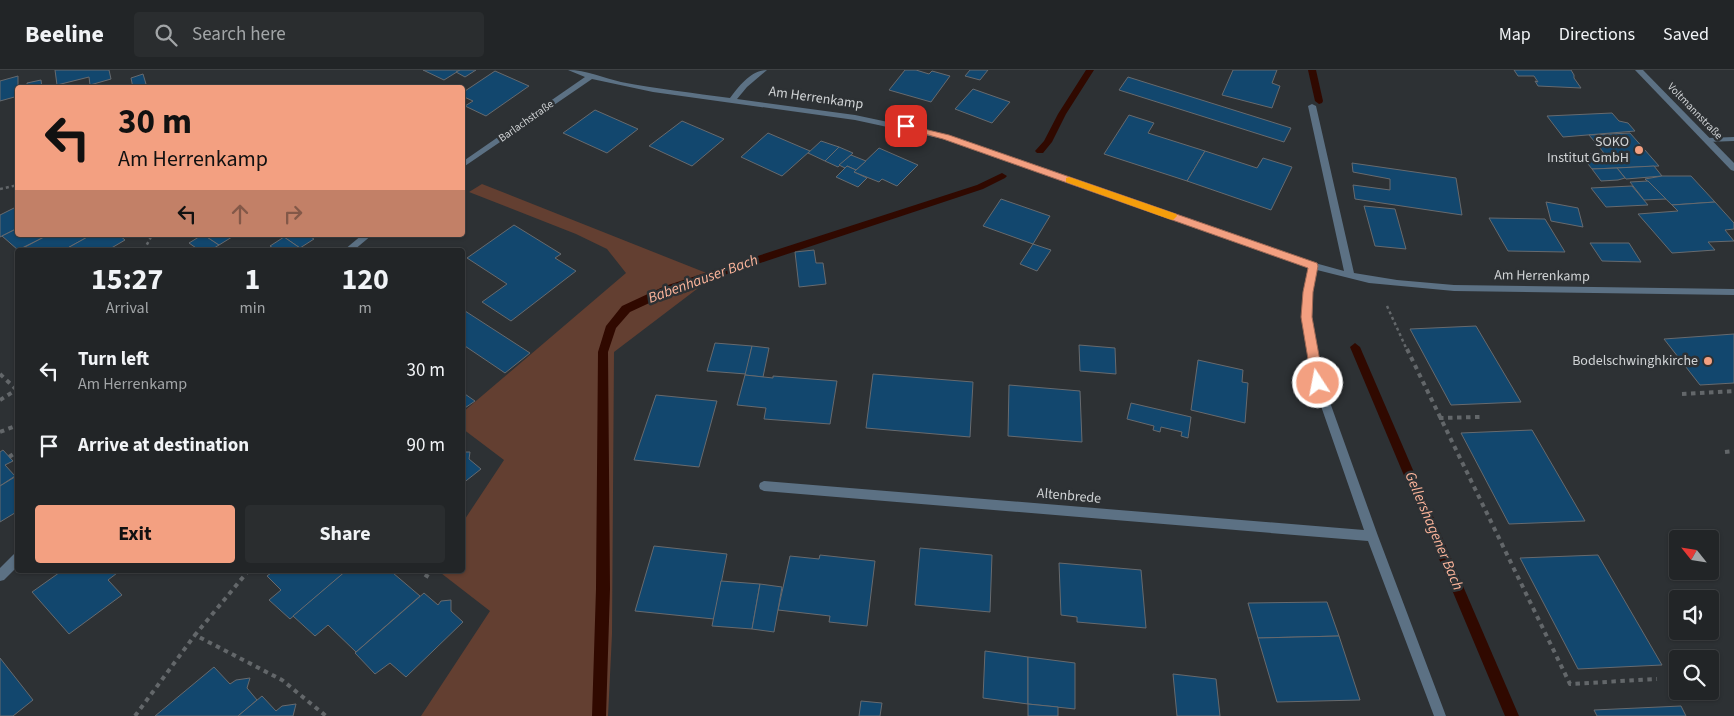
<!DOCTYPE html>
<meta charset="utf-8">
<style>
:root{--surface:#222527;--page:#2a2d2f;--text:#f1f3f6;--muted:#a2a5a7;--line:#3f4244;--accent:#f3a081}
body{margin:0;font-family:"Source Sans 3",sans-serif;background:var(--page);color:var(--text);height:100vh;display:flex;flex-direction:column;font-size:19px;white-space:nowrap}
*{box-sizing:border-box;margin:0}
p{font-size:16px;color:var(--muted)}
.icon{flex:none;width:28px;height:28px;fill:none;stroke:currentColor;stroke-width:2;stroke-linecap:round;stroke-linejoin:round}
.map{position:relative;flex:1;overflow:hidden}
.panel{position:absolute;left:15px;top:178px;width:450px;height:325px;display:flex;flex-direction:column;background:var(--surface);border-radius:5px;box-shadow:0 1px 4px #0004,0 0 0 1px var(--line)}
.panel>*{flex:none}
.banner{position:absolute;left:15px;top:15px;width:450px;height:152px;border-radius:5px;box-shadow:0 1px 4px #0004,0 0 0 1px var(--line);background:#f3a081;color:#111;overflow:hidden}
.needle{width:32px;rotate:300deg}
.tools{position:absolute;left:1669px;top:460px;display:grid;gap:10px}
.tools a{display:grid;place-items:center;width:50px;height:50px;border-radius:5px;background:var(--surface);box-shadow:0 1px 4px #0004,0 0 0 1px var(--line);font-size:25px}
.pin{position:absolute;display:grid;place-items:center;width:42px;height:42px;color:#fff;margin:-21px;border-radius:10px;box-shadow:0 2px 8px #0006}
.me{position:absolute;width:55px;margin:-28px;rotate:349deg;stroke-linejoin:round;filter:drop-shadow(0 0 4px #0008)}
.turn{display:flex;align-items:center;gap:18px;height:105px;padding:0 20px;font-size:22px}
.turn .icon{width:65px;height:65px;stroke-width:2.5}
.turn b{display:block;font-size:35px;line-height:42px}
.lanes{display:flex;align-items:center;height:48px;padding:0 20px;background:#0003;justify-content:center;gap:25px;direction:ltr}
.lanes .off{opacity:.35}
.eta{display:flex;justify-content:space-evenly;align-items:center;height:85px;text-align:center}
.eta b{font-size:30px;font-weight:700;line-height:35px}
.button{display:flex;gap:10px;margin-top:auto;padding:10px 20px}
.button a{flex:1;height:58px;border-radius:5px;background:var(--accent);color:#111;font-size:20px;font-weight:700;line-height:58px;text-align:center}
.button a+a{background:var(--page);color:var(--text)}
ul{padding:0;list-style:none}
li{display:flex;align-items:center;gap:15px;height:75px;padding:0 20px}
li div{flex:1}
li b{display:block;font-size:19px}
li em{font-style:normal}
header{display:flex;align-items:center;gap:30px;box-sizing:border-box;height:70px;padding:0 25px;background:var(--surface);border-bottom:1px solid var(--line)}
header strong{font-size:24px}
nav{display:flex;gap:28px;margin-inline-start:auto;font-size:18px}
.search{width:350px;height:45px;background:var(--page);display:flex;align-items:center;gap:12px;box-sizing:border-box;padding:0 18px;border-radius:5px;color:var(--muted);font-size:19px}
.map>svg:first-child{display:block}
.green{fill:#633f31}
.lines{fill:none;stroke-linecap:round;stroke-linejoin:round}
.stream{fill:#300900;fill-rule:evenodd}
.building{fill:#12476e;stroke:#676a6e}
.path-far1{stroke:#63676a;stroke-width:2.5;stroke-dasharray:3 3;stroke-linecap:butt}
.path{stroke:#63676a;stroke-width:4;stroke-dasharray:4.5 4.5;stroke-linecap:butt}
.minor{fill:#5c7184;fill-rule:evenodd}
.tertiary{fill:#5c7184;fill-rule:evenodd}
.route{fill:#f3a081;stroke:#9e6854}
.slow{fill:#f59e0b}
.poi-dot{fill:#f3a081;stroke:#2d3134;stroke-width:2}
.labels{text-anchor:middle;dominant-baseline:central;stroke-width:5;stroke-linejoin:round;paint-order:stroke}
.far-street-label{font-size:11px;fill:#d0d3d5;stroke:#2d3134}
.street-label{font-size:14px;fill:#d0d3d5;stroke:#2d3134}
.poi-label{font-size:14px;fill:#d0d3d5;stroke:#2d3134;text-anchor:end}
.water-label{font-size:15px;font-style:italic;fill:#fdb59b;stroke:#2d3134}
</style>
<header>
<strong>Beeline</strong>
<div class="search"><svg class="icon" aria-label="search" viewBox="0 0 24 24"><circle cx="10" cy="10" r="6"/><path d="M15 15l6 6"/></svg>Search here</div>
<nav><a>Map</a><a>Directions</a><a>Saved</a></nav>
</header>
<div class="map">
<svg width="1734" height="646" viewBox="0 0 1734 646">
<rect width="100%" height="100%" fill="#2d3134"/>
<path class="green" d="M 482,114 L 714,206 L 614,282 L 612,564 L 608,646 L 421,646 L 490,541 L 437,500 L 462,500 L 463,452 L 504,390 L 463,359 L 463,342 L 626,203 L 607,179 L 576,164 L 469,122 Z"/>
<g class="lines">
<g class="stream">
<path d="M 1086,0 L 1094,0 L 1066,44 L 1052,72 L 1043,83 L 1037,83 L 1035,81 L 1044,71 L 1058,44 Z"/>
<path d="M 1308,0 L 1316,0 L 1323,31 L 1322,33 L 1319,34 L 1315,31 Z"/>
<path d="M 1002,103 L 1007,106 L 1005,108 L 983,119 L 673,222 L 630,242 L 616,258 L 608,282 L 610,519 L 606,646 L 592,646 L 596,519 L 598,282 L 606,256 L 622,236 L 665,216 L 977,115 Z"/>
<path d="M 1355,273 L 1360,277 L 1519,646 L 1505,646 L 1350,277 Z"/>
</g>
</g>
<g class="building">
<path d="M 55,0 L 109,0 L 111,9 L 90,15 L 89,7 L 57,15 Z"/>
<path d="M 423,0 L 460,0 L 444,10 Z"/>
<path d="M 460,0 L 476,0 L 465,7 L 456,2 Z"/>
<path d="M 905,0 L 916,0 L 929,4 L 932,1 L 950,6 L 931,32 L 889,20 Z"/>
<path d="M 970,0 L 988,0 L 980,10 L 965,6 Z"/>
<path d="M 1233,0 L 1277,0 L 1272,13 L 1280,16 L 1272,38 L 1222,25 Z"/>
<path d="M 1514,0 L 1571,0 L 1574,5 L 1574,8 L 1581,18 L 1538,16 L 1535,11 L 1538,12 L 1534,6 L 1518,6 Z"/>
<path d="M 495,1 L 529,16 L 486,46 L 465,36 L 473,31 L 462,26 L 462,23 Z"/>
<path d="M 143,4 L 146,14 L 133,18 L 131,8 Z"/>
<path d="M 18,6 L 18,26 L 0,31 L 0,11 Z"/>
<path d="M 1128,7 L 1291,58 L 1284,72 L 1119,20 Z"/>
<path d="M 41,10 L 42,18 L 27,18 L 27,13 Z"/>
<path d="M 973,19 L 1010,32 L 992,53 L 955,39 Z"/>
<path d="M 595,40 L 638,59 L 607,83 L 563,63 Z"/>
<path d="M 1612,43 L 1619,51 L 1628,53 L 1635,61 L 1563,67 L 1547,46 Z"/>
<path d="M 1129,45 L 1154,53 L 1148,63 L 1205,81 L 1187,111 L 1104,84 Z"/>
<path d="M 682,51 L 724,69 L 692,96 L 649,76 Z"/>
<path d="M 768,63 L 810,81 L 782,106 L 741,87 Z"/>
<path d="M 1630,63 L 1659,96 L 1592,99 L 1580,84 L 1604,83 L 1589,65 Z"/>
<path d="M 821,71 L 839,77 L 825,91 L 808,83 Z"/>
<path d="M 839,77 L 853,83 L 838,97 L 825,91 Z"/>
<path d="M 879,78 L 918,95 L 897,116 L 882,109 L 879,112 L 854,102 Z"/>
<path d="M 1205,81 L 1257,98 L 1263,88 L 1292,97 L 1271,140 L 1187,111 Z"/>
<path d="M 851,85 L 866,91 L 856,100 L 847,96 L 845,98 L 839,95 Z"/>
<path d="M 1352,93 L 1456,108 L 1462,145 L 1355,129 L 1353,115 L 1390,120 L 1390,109 L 1353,102 Z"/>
<path d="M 847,96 L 856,100 L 854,102 L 867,108 L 858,117 L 836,107 Z"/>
<path d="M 1654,96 L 1662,106 L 1626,109 L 1617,98 Z"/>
<path d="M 1617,98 L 1625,108 L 1618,110 L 1601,111 L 1592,99 Z"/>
<path d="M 1662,106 L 1691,106 L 1715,132 L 1672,135 L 1645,109 Z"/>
<path d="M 1648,111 L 1666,129 L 1644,130 L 1630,112 Z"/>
<path d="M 1632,116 L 1648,135 L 1606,137 L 1591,118 Z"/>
<path d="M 1001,129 L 1050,146 L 1033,174 L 983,156 Z"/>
<path d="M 1546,132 L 1578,138 L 1583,157 L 1551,151 Z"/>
<path d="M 1715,132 L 1734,153 L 1734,159 L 1725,160 L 1734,171 L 1708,172 L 1715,180 L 1672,183 L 1638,144 L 1678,141 L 1672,135 Z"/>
<path d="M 18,136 L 18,158 L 0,167 L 0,145 Z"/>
<path d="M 1364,136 L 1395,139 L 1406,179 L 1375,176 Z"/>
<path d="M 1489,148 L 1545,149 L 1565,182 L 1508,181 Z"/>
<path d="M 514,155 L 561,184 L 555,188 L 576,201 L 511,251 L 482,232 L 507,214 L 467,188 Z"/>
<path d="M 18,158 L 18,165 L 48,165 L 18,180 L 2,166 Z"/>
<path d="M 48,165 L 91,165 L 64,180 L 25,180 L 23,178 Z"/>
<path d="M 91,165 L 119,165 L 125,170 L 108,180 L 64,180 Z"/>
<path d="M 202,165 L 204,165 L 219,175 L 211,180 L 199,180 L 189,173 Z"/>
<path d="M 204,165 L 230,165 L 232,167 L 219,175 Z"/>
<path d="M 288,165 L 307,165 L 314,169 L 300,178 L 284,167 Z"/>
<path d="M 284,167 L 300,178 L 297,180 L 276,180 L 270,176 Z"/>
<path d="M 1590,173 L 1629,173 L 1641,192 L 1602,191 Z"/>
<path d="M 1033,174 L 1051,180 L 1037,201 L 1020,194 Z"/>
<path d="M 814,180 L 816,193 L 823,193 L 826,214 L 799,217 L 795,182 Z"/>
<path d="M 462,239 L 530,283 L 505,303 L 462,274 Z"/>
<path d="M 1476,256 L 1521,332 L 1451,335 L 1410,259 Z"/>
<path d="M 1734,264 L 1734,313 L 1700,315 L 1664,269 Z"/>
<path d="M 715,273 L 752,276 L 746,304 L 707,301 Z"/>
<path d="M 1079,275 L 1115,278 L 1116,304 L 1080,301 Z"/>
<path d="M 752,276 L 769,278 L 763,307 L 745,305 Z"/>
<path d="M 1198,290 L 1243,300 L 1242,312 L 1248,313 L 1245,353 L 1191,340 Z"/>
<path d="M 873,304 L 973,312 L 970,367 L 866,358 Z"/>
<path d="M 745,305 L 773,308 L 773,306 L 837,311 L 830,354 L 764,349 L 766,338 L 737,335 Z"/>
<path d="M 1009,315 L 1080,321 L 1082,372 L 1008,366 Z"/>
<path d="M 462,322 L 475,331 L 462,340 Z"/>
<path d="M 656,325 L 717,331 L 699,397 L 634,390 Z"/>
<path d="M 1131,333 L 1191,347 L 1188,368 L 1181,366 L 1182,362 L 1161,357 L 1160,362 L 1153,360 L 1154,356 L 1127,349 Z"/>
<path d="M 1532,360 L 1585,451 L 1509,454 L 1461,363 Z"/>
<path d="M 3,380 L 13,391 L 5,395 L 15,406 L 0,416 L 0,382 Z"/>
<path d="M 462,382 L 470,382 L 469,389 L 481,399 L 462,414 Z"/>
<path d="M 18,405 L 18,441 L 0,452 L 0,416 Z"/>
<path d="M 654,476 L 727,484 L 714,549 L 635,541 Z"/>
<path d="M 920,478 L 992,485 L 990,542 L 915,535 Z"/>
<path d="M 820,485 L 875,491 L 867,556 L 829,552 L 830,546 L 778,540 L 790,486 L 819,489 Z"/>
<path d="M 1598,485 L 1662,595 L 1578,599 L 1520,488 Z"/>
<path d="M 1059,493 L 1141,500 L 1146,558 L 1077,552 L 1077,547 L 1061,545 Z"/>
<path d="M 63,500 L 121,500 L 108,510 L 122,525 L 69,564 L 32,522 Z"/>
<path d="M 275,500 L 347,500 L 290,549 L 269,530 L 281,520 L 267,506 Z"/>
<path d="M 347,500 L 393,500 L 393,503 L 420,526 L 356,582 L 328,555 L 315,566 L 293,546 Z"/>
<path d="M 721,511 L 760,514 L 752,559 L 712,556 Z"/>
<path d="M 760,514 L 782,517 L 774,562 L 752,559 Z"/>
<path d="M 424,523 L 438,535 L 441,531 L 451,530 L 451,541 L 463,552 L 406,607 L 390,593 L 375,604 L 355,583 Z"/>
<path d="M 1327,532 L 1339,566 L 1258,568 L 1248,533 Z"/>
<path d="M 1339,566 L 1360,630 L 1277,632 L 1258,568 Z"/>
<path d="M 985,581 L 1028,587 L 1028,634 L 983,628 Z"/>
<path d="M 1028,587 L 1075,593 L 1075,639 L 1028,634 Z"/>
<path d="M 0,588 L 33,630 L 13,646 L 0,646 Z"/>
<path d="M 214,597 L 230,614 L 236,610 L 250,608 L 247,618 L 257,630 L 238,646 L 155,646 Z"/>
<path d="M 1173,604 L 1216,609 L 1220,646 L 1177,646 Z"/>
<path d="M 262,626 L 276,641 L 282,636 L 296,634 L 293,646 L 238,646 Z"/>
<path d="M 861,631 L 882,633 L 880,646 L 859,646 Z"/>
<path d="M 1028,634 L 1058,637 L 1058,646 L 1028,646 Z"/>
<path d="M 1681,636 L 1686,646 L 1597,646 L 1594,640 Z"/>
</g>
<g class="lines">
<g class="path-far1">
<path d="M 0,119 L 18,115"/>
<path d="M 144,180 L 152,165"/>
<path d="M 1387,236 L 1407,280"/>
</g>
<g class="path">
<path d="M 1407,279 L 1570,614 L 1657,609"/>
<path d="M 0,304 L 18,321"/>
<path d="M 1682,324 L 1734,321"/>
<path d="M 0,330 L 16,320"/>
<path d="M 1439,348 L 1480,347"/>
<path d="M 0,362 L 18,355"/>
<path d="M 1725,382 L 1734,381"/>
<path d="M 9,387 L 18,381"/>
<path d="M 249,500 L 195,565 L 282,610 L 326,646"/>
<path d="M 417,500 L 432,509"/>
<path d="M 135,646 L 195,565"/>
</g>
<g class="minor">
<path d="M 568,0 C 586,0 604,8 621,12 C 657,19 694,23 730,28 C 739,16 751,0 767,0 L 747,17 L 737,29 L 855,45 L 949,65 L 1315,193 L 1344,201 L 1308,36 L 1312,34 L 1316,36 L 1354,203 L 1397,210 L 1454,215 L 1734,219 L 1734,225 L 1454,221 L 1369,213 L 1317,200 L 1313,222 L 1312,247 L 1323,313 L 1378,466 L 1446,646 L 1434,646 L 1368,471 L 764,421 L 760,419 L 759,416 L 760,413 L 764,411 L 1364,460 L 1313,313 L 1302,247 L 1303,222 L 1308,198 L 943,69 L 855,50 L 653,22 L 592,9 L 462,98 L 462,92 L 585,7 Z"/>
<path d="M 1734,67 L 1734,71 L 1707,72 L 1703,70 L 1707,68 Z"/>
<path d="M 362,165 L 372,165 L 354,180 L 344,180 Z"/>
<path d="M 18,483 L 18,496 L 4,510 L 0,511 L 0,498 L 14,484 Z"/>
</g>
<path class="tertiary" d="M 1635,0 L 1643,0 L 1734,93 L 1734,101 L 1731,100 Z"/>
</g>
<path class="route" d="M 903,54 L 949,65 L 1317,193 L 1318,196 L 1313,222 L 1312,247 L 1324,313 L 1322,316 L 1318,318 L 1312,313 L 1301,247 L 1303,222 L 1308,198 L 943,69 L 903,58 Z"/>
<path class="slow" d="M 1069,107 L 1176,144 L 1177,146 L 1173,150 L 1169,149 L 1066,112 L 1066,108 Z"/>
<g class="poi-dot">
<circle cx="1639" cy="80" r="5"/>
<circle cx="1708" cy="291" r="5"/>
</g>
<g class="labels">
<g class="far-street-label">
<text transform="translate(1695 41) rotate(46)">Voltmannstraße</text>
<text transform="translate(526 51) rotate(-35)">Barlachstraße</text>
</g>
<g class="street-label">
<text transform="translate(816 28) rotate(8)">Am Herrenkamp</text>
<text transform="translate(1542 206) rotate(1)">Am Herrenkamp</text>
<text transform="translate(1069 426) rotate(5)">Altenbrede</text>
</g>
<g class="poi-label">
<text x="1629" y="72">SOKO<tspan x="1629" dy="16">Institut GmbH</tspan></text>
<text x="1698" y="291">Bodelschwinghkirche</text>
</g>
<g class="water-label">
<text transform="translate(703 209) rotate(-20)">Babenhauser Bach</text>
<text transform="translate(1434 461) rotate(67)">Gellershagener Bach</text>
</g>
</g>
</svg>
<div class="tools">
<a><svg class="needle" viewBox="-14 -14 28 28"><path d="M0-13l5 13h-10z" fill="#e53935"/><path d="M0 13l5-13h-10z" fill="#a2a5a7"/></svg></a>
<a><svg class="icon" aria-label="sound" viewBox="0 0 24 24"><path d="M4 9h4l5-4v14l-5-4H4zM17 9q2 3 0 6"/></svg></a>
<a><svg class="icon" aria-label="search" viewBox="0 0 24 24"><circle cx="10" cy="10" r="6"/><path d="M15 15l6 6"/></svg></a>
</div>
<div class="pin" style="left:906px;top:56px;background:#d93025"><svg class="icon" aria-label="arrive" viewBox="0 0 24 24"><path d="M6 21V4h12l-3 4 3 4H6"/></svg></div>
<svg class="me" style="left:1318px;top:313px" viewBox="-20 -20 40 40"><circle r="17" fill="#f3a081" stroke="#fff" stroke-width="3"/><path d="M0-11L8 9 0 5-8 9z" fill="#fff"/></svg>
<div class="banner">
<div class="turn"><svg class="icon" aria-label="left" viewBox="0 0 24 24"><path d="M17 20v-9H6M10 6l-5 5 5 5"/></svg><div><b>30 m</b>Am Herrenkamp</div></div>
<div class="lanes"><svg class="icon" aria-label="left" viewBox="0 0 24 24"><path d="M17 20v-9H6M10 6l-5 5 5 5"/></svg><svg class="icon off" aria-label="ahead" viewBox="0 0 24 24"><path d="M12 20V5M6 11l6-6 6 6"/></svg><svg class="icon off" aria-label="right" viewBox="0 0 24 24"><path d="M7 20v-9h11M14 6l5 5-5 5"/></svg></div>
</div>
<section class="panel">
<div class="eta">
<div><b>15:27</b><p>Arrival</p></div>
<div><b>1</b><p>min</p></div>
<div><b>120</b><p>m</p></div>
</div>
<ul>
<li><svg class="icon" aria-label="left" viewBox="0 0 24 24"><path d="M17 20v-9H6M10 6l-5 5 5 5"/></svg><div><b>Turn left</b><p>Am Herrenkamp</p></div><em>30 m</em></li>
<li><svg class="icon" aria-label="arrive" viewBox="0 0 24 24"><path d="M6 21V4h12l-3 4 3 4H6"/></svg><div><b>Arrive at destination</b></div><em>90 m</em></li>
</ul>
<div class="button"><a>Exit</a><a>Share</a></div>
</section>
</div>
